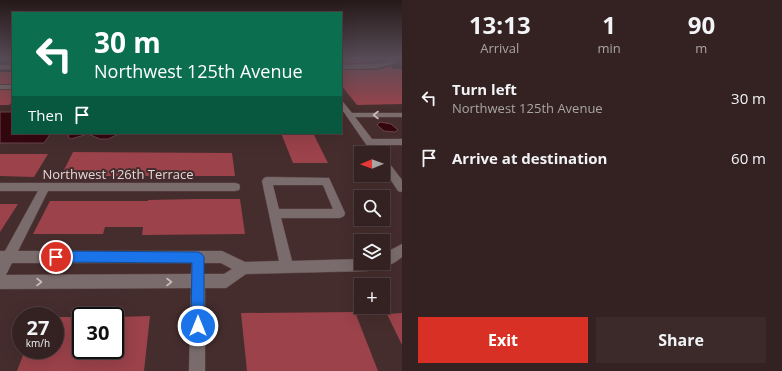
<!DOCTYPE html>
<style>
:root{--surface:#342222;--page:#3c2a2a;--text:#f1f3f6;--muted:#a9a4a5;--line:#4e3f40;--accent:#d93025}
body{margin:0;font-family:"Open Sans",sans-serif;background:var(--page);color:var(--text);height:100vh;display:flex;flex-direction:column;font-size:15px;white-space:nowrap}
*{box-sizing:border-box;margin:0}
p{font-size:13px;color:var(--muted)}
.icon{flex:none;width:22px;height:22px;fill:none;stroke:currentColor;stroke-width:2;stroke-linecap:round;stroke-linejoin:round}
.map{position:relative;flex:1;overflow:hidden}
.side{display:flex;flex-direction:column;background:var(--surface);width:380px}
.side>*{flex:none}
.banner{position:absolute;left:12px;top:12px;width:330px;height:122px;border-radius:0px;box-shadow:0 4px 16px #0002,0 0 0 1px var(--line);background:#0b6e4f;color:#fff;overflow:hidden}
.needle{width:26px;rotate:269deg}
.tools{position:absolute;left:354px;top:146px;display:grid;gap:8px}
.tools a{display:grid;place-items:center;width:36px;height:36px;border-radius:0px;background:var(--surface);box-shadow:0 4px 16px #0002,0 0 0 1px var(--line);font-size:20px}
.speed{position:absolute;left:12px;top:307px;display:flex;gap:8px;font-size:20px;font-weight:700;text-align:center}
.speed>*{display:grid;place-content:center;width:52px;height:52px;border-radius:50%;background:var(--surface);box-shadow:0 4px 16px #0002,0 0 0 1px var(--line);line-height:1}
.speed small{font-size:10px;font-weight:400}
.speed .limit{border:2px solid #111;border-radius:6px;background:#fff;color:#111}
.pin{position:absolute;display:grid;place-items:center;width:34px;height:34px;color:#fff;margin:-17px;border:2px solid #fff;border-radius:50%;box-shadow:0 1px 4px #0007}
.me{position:absolute;width:44px;margin:-22px;rotate:0deg;stroke-linejoin:round;filter:drop-shadow(0 0 3px #0008)}
.turn{display:flex;align-items:center;gap:14px;height:84px;padding:0 16px;font-size:18px}
.turn .icon{width:52px;height:52px;stroke-width:2.5}
.turn b{display:block;font-size:28px;line-height:34px}
.then{display:flex;align-items:center;height:38px;padding:0 16px;background:#0003;gap:8px;font-size:15px}
.eta{display:flex;justify-content:space-evenly;align-items:center;height:68px;text-align:center}
.eta b{font-size:24px;font-weight:700;line-height:28px}
.button{display:flex;gap:8px;margin-top:auto;padding:8px 16px}
.button a{flex:1;height:46px;border-radius:0px;background:var(--accent);color:#fff;font-size:16px;font-weight:700;line-height:46px;text-align:center}
.button a+a{background:var(--page);color:var(--text)}
ul{padding:0;list-style:none}
li{display:flex;align-items:center;gap:12px;height:60px;padding:0 16px}
li div{flex:1}
li b{display:block;font-size:15px}
li em{font-style:normal}
main{display:flex;flex:1;min-height:0}
.map>svg:first-child{display:block}
.water{fill:#34070e;stroke:#69454a}
.building{fill:#9b424a}
.lines{fill:none;stroke-linecap:round;stroke-linejoin:round}
.minor-casing{stroke:#634b4b;stroke-width:1}
.minor{fill:#7a6c6c;fill-rule:evenodd}
.oneway{stroke:#cbbbbb}
.route{fill:#1a73e8;stroke:#114b97}
.labels{text-anchor:middle;dominant-baseline:central;stroke-width:4;stroke-linejoin:round;paint-order:stroke}
.street-label{font-size:13px;fill:#e6d5d5;stroke:#462d2d}
</style>
<main>
<div class="map">
<svg width="402" height="371" viewBox="0 0 402 371">
<rect width="100%" height="100%" fill="#462d2d"/>
<g class="water">
<path d="M 0,112 L 13,112 L 13,133 L 51,133 L 44,143 L 0,143 Z"/>
<path d="M 380,122 L 391,124 L 398,130 L 395,132 L 384,131 L 377,125 Z"/>
<path d="M 70,133 L 121,133 L 108,139 L 100,139 L 88,134 L 71,139 L 68,137 Z"/>
</g>
<g class="building">
<path d="M 341,58 L 383,58 L 385,61 L 341,64 Z"/>
<path d="M 392,66 L 392,69 L 402,69 L 402,104 L 357,105 L 341,85 L 341,70 L 377,70 Z"/>
<rect x="0" y="72" width="13" height="12"/>
<path d="M 0,90 L 13,90 L 13,101 L 9,105 L 0,105 Z"/>
<path d="M 281,133 L 313,133 L 328,163 L 293,163 Z"/>
<path d="M 73,152 L 232,153 L 235,176 L 61,176 Z"/>
<path d="M 0,154 L 48,154 L 34,177 L 0,176 Z"/>
<path d="M 196,199 L 240,199 L 245,234 L 142,235 L 143,227 L 105,227 L 103,234 L 33,234 L 50,201 L 148,201 L 148,200 Z"/>
<path d="M 0,204 L 18,204 L 0,232 Z"/>
<path d="M 355,312 L 378,371 L 247,371 L 241,313 Z"/>
<path d="M 402,313 L 402,345 L 387,314 Z"/>
<path d="M 150,316 L 144,371 L 17,371 L 25,350 L 55,350 L 55,317 L 81,317 L 81,350 L 115,350 L 115,317 Z"/>
</g>
<g class="lines">
<defs>
<g id="minor">
<path d="M 384,58 L 390,58 L 396,63 L 377,68 L 341,69 L 341,65 L 377,64 L 389,62 Z"/>
<rect x="0" y="65" width="13" height="4"/>
<rect x="0" y="85" width="13" height="4"/>
<path d="M 341,101 L 343,102 L 352,113 L 402,113 L 402,117 L 355,117 L 372,139 L 402,139 L 402,145 L 375,145 L 381,153 L 372,153 L 341,108 Z"/>
<path d="M 383,158 L 386,159 L 402,180 L 402,192 L 398,191 L 383,168 Z"/>
<path d="M 267,177 L 329,178 L 345,213 L 344,216 L 340,218 L 281,218 L 292,261 L 361,259 L 361,263 L 383,263 L 383,254 L 402,244 L 402,257 C 396,262 387,268 380,265 L 379,267 L 367,271 L 246,274 L 226,288 L 205,288 L 205,371 L 189,371 L 191,288 L 0,289 L 0,251 L 5,251 L 38,191 L 0,191 L 0,183 L 235,183 L 239,184 L 240,187 L 239,190 L 235,191 L 48,191 L 18,251 L 222,251 L 245,262 L 279,261 L 262,181 L 264,178 ZM 273,185 L 323,185 L 333,209 L 279,209 ZM 12,263 L 192,263 L 191,274 L 6,275 ZM 204,263 L 221,263 L 232,269 L 224,274 L 204,274 Z"/>
</g>
</defs>
<use href="#minor" class="minor-casing"/>
<use href="#minor" class="minor"/>
</g>
<defs><path id="oneway-chevron" d="M-2-3.5L2.5 0L-2 3.5" fill="none" stroke-width="1.6" stroke-linecap="round" stroke-linejoin="round"/></defs>
<g class="oneway">
<use href="#oneway-chevron" transform="translate(376 115) rotate(180)"/>
<use href="#oneway-chevron" transform="translate(39 282)"/>
<use href="#oneway-chevron" transform="translate(169 282)"/>
</g>
<linearGradient id="sky" x2="0" y2="1"><stop stop-color="#261919"/><stop offset="0.53" stop-color="#574c57"/><stop offset="1" stop-color="#574c57" stop-opacity="0"/></linearGradient>
<rect width="402" height="110" fill="url(#sky)"/>
<path class="route" d="M 56,251 L 198,252 L 202,254 L 204,257 L 204,326 L 202,331 L 198,333 L 193,331 L 191,326 L 192,263 L 56,262 L 52,261 L 50,257 L 52,253 Z"/>
<g class="labels">
<g class="street-label">
<text x="118" y="174">Northwest 126th Terrace</text>
</g>
</g>
</svg>
<div class="tools">
<a><svg class="needle" viewBox="-14 -14 28 28"><path d="M0-13l5 13h-10z" fill="#e53935"/><path d="M0 13l5-13h-10z" fill="#a9a4a5"/></svg></a>
<a><svg class="icon" aria-label="search" viewBox="0 0 24 24"><circle cx="10" cy="10" r="6"/><path d="M15 15l6 6"/></svg></a>
<a><svg class="icon" aria-label="layers" viewBox="0 0 24 24"><path d="M12 4l9 5-9 5-9-5zM3 14l9 5 9-5"/></svg></a>
<a>+</a>
</div>
<div class="speed"><div>27<small>km/h</small></div><div class="limit">30</div></div>
<div class="pin" style="left:56px;top:257px;background:#d93025"><svg class="icon" aria-label="arrive" viewBox="0 0 24 24"><path d="M6 21V4h12l-3 4 3 4H6"/></svg></div>
<svg class="me" style="left:198px;top:326px" viewBox="-20 -20 40 40"><circle r="17" fill="#1a73e8" stroke="#fff" stroke-width="3"/><path d="M0-11L8 9 0 5-8 9z" fill="#fff"/></svg>
<div class="banner">
<div class="turn"><svg class="icon" aria-label="left" viewBox="0 0 24 24"><path d="M17 20v-9H6M10 6l-5 5 5 5"/></svg><div><b>30 m</b>Northwest 125th Avenue</div></div>
<div class="then">Then<svg class="icon" aria-label="arrive" viewBox="0 0 24 24"><path d="M6 21V4h12l-3 4 3 4H6"/></svg></div>
</div>
</div>
<section class="side">
<div class="eta">
<div><b>13:13</b><p>Arrival</p></div>
<div><b>1</b><p>min</p></div>
<div><b>90</b><p>m</p></div>
</div>
<ul>
<li><svg class="icon" aria-label="left" viewBox="0 0 24 24"><path d="M17 20v-9H6M10 6l-5 5 5 5"/></svg><div><b>Turn left</b><p>Northwest 125th Avenue</p></div><em>30 m</em></li>
<li><svg class="icon" aria-label="arrive" viewBox="0 0 24 24"><path d="M6 21V4h12l-3 4 3 4H6"/></svg><div><b>Arrive at destination</b></div><em>60 m</em></li>
</ul>
<div class="button"><a>Exit</a><a>Share</a></div>
</section>
</main>
